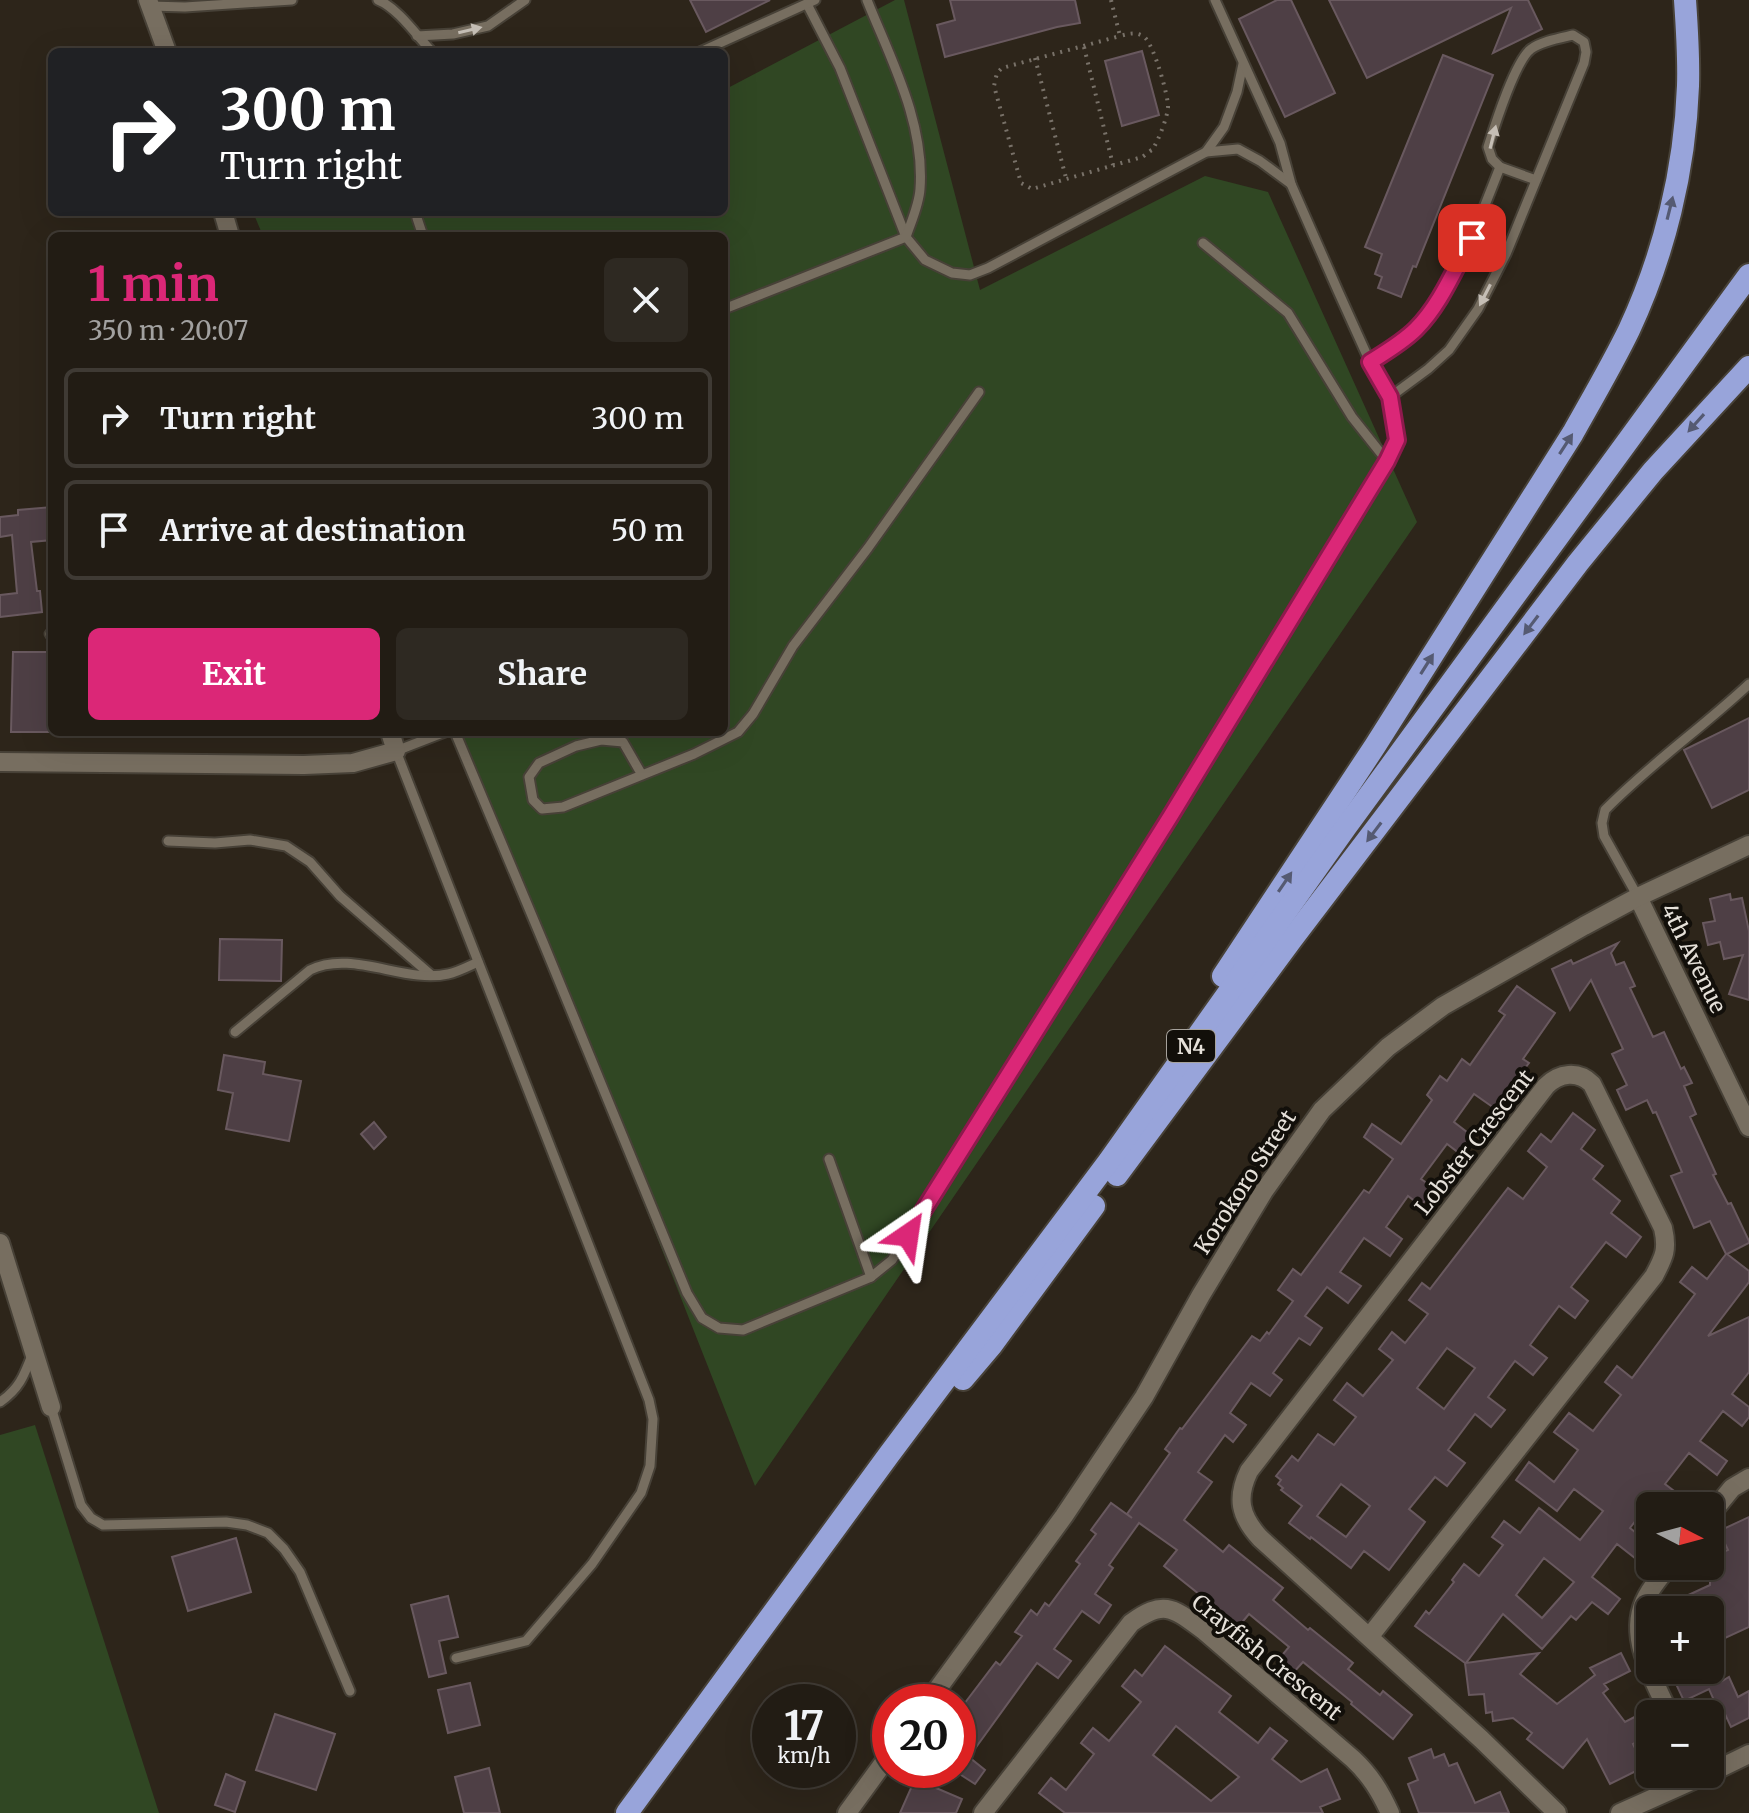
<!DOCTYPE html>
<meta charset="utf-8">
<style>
:root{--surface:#221c14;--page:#2e2922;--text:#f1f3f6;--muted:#a2a1a0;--line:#3f3a34;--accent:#db2777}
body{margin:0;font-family:Merriweather,serif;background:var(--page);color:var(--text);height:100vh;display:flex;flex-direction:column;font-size:30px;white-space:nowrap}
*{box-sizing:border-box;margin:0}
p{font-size:26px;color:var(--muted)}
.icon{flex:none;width:44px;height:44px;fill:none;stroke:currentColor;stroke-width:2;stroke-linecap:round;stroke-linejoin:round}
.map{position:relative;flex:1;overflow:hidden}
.panel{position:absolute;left:48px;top:232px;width:680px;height:504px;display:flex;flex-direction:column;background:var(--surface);border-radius:12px;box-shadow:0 8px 32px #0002,0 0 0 2px var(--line)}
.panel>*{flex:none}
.banner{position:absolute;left:48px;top:48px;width:680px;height:168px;border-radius:12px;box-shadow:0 8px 32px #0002,0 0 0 2px var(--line);background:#202124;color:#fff;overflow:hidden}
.needle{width:52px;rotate:96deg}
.buttons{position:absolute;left:1636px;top:1492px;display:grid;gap:16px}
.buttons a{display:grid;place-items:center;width:88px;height:88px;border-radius:12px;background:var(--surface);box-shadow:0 8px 32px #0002,0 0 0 2px var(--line);font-size:40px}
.speed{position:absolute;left:752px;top:1684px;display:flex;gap:16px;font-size:40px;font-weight:700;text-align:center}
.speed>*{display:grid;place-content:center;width:104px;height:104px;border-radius:50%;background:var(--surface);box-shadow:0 8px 32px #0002,0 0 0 2px var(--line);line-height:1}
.speed small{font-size:20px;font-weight:400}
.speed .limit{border:12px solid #d22;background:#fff;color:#111}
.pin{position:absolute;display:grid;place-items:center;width:68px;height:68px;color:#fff;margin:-34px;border-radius:16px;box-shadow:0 4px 12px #0006}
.me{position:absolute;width:88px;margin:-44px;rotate:32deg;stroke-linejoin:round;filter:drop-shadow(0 0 6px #0008)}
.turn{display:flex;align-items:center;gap:28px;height:168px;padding:0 40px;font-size:36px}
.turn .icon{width:104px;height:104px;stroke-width:2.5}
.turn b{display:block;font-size:56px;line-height:68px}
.round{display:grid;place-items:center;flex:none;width:84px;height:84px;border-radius:12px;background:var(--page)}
.head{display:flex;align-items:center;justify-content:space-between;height:136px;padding:0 40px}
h1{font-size:48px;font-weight:700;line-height:60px;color:var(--accent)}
.cta{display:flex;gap:16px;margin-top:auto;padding:16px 40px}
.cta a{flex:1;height:92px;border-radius:12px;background:var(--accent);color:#fff;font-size:32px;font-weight:700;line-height:92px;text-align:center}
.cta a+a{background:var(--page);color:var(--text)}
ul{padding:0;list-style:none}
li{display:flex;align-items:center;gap:24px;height:100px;margin:0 16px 12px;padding:0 24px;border:4px solid var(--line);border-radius:12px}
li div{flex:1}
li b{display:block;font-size:30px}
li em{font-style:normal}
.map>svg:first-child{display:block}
.green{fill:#304723}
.building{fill:#4e3f45;stroke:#69595f;stroke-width:2;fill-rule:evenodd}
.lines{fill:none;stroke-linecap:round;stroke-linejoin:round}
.service-casing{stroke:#474137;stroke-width:13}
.minor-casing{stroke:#474137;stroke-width:22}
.trunk-casing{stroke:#474137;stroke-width:26}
.path{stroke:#787168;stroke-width:4;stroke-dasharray:2 6;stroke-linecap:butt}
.service{stroke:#776e60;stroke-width:9}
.minor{stroke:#776e60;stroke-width:18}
.trunk{stroke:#98a4da;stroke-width:22}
.oneway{fill:#c5beb5}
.oneway2{fill:#555a72}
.route-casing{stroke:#8e194d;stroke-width:20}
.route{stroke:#db2777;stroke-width:14}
.labels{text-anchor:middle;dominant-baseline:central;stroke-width:8;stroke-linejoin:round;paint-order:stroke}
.shield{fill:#120f0a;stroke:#a6a29c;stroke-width:2}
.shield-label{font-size:20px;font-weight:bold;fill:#e6e1da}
.street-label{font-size:22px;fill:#e6e1da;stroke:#120f0a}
</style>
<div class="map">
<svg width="1749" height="1813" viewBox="0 0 1749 1813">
<rect width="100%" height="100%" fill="#2d251a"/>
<g class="green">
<path d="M 895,0 L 904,0 L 980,290 L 1205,176 L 1268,192 L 1417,522 L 755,1486 L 458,732 L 724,732 L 724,236 L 263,236 L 253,212 L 724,212 L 724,90 Z"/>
<path d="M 35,1425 L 159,1813 L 0,1813 L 0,1435 Z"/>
</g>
<g class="building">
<path d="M 690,0 L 770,0 L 706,32 Z"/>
<path d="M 950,0 L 1075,0 L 1080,23 L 1057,27 L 945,57 L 937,25 L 955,20 Z"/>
<path d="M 1277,0 L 1291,0 L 1335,93 L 1285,117 L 1239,19 Z"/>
<path d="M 1329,0 L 1528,0 L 1542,29 L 1493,53 L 1511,8 L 1367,78 Z"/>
<path d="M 1142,51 L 1159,115 L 1122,126 L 1105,61 Z"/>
<path d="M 1443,55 L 1493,75 L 1416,267 L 1413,266 L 1401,297 L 1378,288 L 1382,277 L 1375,274 L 1382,254 L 1365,247 Z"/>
<path d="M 52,507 L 52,540 L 31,542 L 37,591 L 40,591 L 42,612 L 0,617 L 0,595 L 17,593 L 12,535 L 0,537 L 0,517 L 18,515 L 18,510 Z"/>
<path d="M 13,652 L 52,652 L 52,732 L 11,732 Z"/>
<path d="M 1749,718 L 1749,790 L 1712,808 L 1684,750 Z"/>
<path d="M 1730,894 L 1731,900 L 1742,898 L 1749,931 L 1749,1000 L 1729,994 L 1743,955 L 1724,959 L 1720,942 L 1708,945 L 1703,923 L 1715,921 L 1710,899 Z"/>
<path d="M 220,939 L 282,940 L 281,981 L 219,980 Z"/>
<path d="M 1618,943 L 1611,953 L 1616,965 L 1624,962 L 1635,986 L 1630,988 L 1653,1037 L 1664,1032 L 1681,1069 L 1684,1067 L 1692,1083 L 1684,1086 L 1696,1114 L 1690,1117 L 1716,1174 L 1713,1175 L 1728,1204 L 1731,1203 L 1749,1241 L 1749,1243 L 1727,1254 L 1749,1271 L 1749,1282 L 1708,1336 L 1749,1317 L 1749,1372 L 1732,1394 L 1749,1407 L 1749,1417 L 1742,1426 L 1723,1411 L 1700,1441 L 1727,1461 L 1717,1475 L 1689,1453 L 1665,1484 L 1694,1506 L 1647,1506 L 1630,1528 L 1650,1544 L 1650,1570 L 1617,1544 L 1592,1577 L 1620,1599 L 1608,1614 L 1592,1602 L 1576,1620 L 1571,1616 L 1542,1649 L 1503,1614 L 1466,1663 L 1539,1653 L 1520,1674 L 1557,1704 L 1595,1675 L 1590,1668 L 1621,1653 L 1630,1671 L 1604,1684 L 1608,1689 L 1603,1693 L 1625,1722 L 1650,1709 L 1650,1733 L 1636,1740 L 1637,1742 L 1633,1744 L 1644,1767 L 1610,1784 L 1587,1739 L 1563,1768 L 1527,1739 L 1532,1733 L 1513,1718 L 1493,1721 L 1492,1712 L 1486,1713 L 1484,1694 L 1469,1695 L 1465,1663 L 1415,1626 L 1426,1611 L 1429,1614 L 1454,1582 L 1452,1580 L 1464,1564 L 1479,1576 L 1503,1545 L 1492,1537 L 1504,1521 L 1520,1533 L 1539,1508 L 1580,1540 L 1603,1511 L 1574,1489 L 1557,1511 L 1516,1480 L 1529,1462 L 1554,1482 L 1578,1450 L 1554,1432 L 1569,1413 L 1593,1431 L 1621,1395 L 1605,1382 L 1617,1366 L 1632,1378 L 1695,1294 L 1680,1282 L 1692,1267 L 1707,1279 L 1726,1254 L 1710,1221 L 1694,1228 L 1671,1176 L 1682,1172 L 1656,1112 L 1653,1113 L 1647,1100 L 1626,1110 L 1617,1090 L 1627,1085 L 1612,1054 L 1623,1049 L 1591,980 L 1570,1010 L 1552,969 L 1571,960 L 1573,964 ZM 1544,1558 L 1574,1582 L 1542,1618 L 1516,1595 Z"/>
<path d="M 1517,986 L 1555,1013 L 1523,1059 L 1529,1063 L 1494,1108 L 1474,1094 L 1454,1122 L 1472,1136 L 1459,1153 L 1447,1144 L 1421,1179 L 1434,1188 L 1421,1206 L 1408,1196 L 1386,1227 L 1402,1239 L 1390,1256 L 1364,1238 L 1340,1272 L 1361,1286 L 1348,1303 L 1327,1287 L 1305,1316 L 1322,1328 L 1310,1345 L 1299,1338 L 1273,1373 L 1282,1380 L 1270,1396 L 1251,1383 L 1230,1413 L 1246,1425 L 1233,1442 L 1225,1435 L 1198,1472 L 1212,1482 L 1184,1520 L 1223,1552 L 1229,1545 L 1283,1588 L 1273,1600 L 1308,1630 L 1310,1628 L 1353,1663 L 1348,1669 L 1380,1695 L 1383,1691 L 1412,1715 L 1393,1739 L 1351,1704 L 1352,1702 L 1303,1662 L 1294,1672 L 1278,1660 L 1289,1647 L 1249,1614 L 1239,1626 L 1164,1566 L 1177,1550 L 1139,1523 L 1109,1565 L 1113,1568 L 1095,1594 L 1111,1605 L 1099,1623 L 1082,1611 L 1054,1649 L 1071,1661 L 1058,1678 L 1037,1663 L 969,1757 L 985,1770 L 975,1784 L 958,1773 L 958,1712 L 996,1662 L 1000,1665 L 1022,1636 L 1015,1632 L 1031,1610 L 1037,1615 L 1045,1603 L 1049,1606 L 1080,1564 L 1076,1561 L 1096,1534 L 1091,1530 L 1111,1503 L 1132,1518 L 1127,1514 L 1170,1453 L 1165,1449 L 1180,1428 L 1182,1429 L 1252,1336 L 1260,1341 L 1267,1332 L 1269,1334 L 1293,1301 L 1278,1290 L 1293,1269 L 1301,1275 L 1364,1190 L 1369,1193 L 1393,1159 L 1364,1137 L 1372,1124 L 1401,1144 L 1432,1100 L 1427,1095 L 1440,1076 L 1447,1081 L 1462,1059 L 1470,1065 L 1505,1015 L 1499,1011 Z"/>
<path d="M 224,1055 L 265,1062 L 263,1074 L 301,1081 L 289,1141 L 226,1129 L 233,1093 L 218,1090 Z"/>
<path d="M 1573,1113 L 1595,1130 L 1581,1149 L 1603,1166 L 1593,1179 L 1620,1201 L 1611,1213 L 1641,1237 L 1626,1257 L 1606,1242 L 1571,1287 L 1588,1301 L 1575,1318 L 1559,1306 L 1530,1345 L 1547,1358 L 1533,1375 L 1515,1361 L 1488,1397 L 1505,1410 L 1491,1427 L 1475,1414 L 1448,1450 L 1465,1463 L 1447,1486 L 1435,1477 L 1409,1509 L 1425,1522 L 1389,1570 L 1364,1551 L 1351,1568 L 1311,1537 L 1310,1539 L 1289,1523 L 1302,1506 L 1281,1490 L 1283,1488 L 1278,1484 L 1281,1480 L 1276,1476 L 1292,1456 L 1298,1461 L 1318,1434 L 1334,1445 L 1356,1417 L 1334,1400 L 1347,1383 L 1363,1396 L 1393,1360 L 1379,1349 L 1392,1332 L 1405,1343 L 1428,1314 L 1409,1300 L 1422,1283 L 1430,1289 L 1508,1188 L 1523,1199 L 1547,1167 L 1528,1151 L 1541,1134 L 1551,1142 ZM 1447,1348 L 1475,1368 L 1444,1409 L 1417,1388 ZM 1341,1484 L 1370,1506 L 1346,1537 L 1317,1516 Z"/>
<path d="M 374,1122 L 386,1137 L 374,1149 L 361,1134 Z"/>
<path d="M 1749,1517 L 1749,1627 L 1710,1645 L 1710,1610 L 1656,1610 L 1710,1585 L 1710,1569 L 1723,1564 L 1718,1554 L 1728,1550 L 1719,1531 Z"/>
<path d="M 236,1538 L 251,1592 L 188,1611 L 172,1557 Z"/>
<path d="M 448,1596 L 458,1637 L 439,1641 L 446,1673 L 429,1677 L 411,1605 Z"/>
<path d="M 1165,1646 L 1231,1696 L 1219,1712 L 1258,1743 L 1270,1728 L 1287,1741 L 1272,1759 L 1301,1782 L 1327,1769 L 1340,1799 L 1320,1807 L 1323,1813 L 1065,1813 L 1039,1793 L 1051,1778 L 1066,1790 L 1094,1754 L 1081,1743 L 1093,1728 L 1109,1741 L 1141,1702 L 1122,1686 L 1135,1670 L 1142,1676 ZM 1176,1726 L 1239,1777 L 1211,1801 L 1153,1755 Z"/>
<path d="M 1715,1665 L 1722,1681 L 1729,1677 L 1738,1697 L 1749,1691 L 1749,1718 L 1731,1727 L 1725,1714 L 1721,1716 L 1709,1689 L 1684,1701 L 1676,1684 L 1705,1670 L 1710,1670 L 1710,1668 Z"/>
<path d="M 470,1683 L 480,1725 L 448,1733 L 438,1690 Z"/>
<path d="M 275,1714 L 335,1734 L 316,1790 L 256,1770 Z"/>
<path d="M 1431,1749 L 1434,1758 L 1444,1754 L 1449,1766 L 1457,1763 L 1475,1803 L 1500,1792 L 1509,1813 L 1419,1813 L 1408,1784 L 1418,1780 L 1409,1758 Z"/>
<path d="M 489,1768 L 500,1813 L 464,1813 L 455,1777 Z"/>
<path d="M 226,1774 L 245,1782 L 235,1812 L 215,1805 Z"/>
<path d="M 915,1779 L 962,1799 L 956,1813 L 900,1813 Z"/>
</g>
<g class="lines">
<defs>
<g id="service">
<path d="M 378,0 C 398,8 417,36 432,52"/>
<path d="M 807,4 L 840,68 L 906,237 L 925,260 L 952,273 L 970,275 L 988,268 L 1206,152 L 1238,149 L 1260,161 L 1291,184"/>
<path d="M 150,6 L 185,7 L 292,0"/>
<path d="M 417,36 L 453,34 L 488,26 L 525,0"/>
<path d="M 700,52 L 815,0"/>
<path d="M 1206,152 L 1224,127 L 1237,92 L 1243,64"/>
<path d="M 1500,167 L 1536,180"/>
<path d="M 418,212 L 417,218 L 423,236"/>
<path d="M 1203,243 L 1288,313 L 1352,417 L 1387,461"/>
<path d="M 724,309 L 906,237 C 911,222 919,205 920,189 C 925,123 891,60 867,0"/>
<path d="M 1370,362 L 1417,328 L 1433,308 L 1472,238 L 1500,167 L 1492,159 L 1488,147 C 1495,125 1515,61 1531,49 C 1542,41 1560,38 1573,35 L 1584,42 L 1586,52 L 1584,63 L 1506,254 L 1478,309 L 1449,350 L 1428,369 L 1390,397"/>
<path d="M 50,634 L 52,634"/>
<path d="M 445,732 L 396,751 L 649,1400 L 653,1419 L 650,1466 L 641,1493 L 592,1564 L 526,1641 L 456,1658"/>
<path d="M 455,732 L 543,942 L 687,1293 L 702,1318 L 719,1328 L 743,1330 L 871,1277 L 892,1260 L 1170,817 C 1240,697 1315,580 1387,461 L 1397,440 L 1390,397 L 1370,362 L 1338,291 L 1291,184 L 1280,143 L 1215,0"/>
<path d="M 642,775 L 623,742 L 601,740 L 576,746 L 539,763 L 529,777 L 533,800 L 542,809 L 563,807 L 694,754 L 738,732 L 753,714 L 793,646 L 868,548 L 979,392"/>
<path d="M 168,841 L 215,843 L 250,840 L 286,846 L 310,862 L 340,896 L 431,975"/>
<path d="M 1638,897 L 1604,836 L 1602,823 L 1605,810 C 1650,764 1702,728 1749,684"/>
<path d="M 235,1032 L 310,970 C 352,949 405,984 448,974 C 458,972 469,966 478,962"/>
<path d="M 829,1159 L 871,1277"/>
<path d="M 0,1402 C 19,1389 24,1376 32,1355"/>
<path d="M 51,1407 L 81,1505 L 91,1518 L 103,1525 L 226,1522 L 247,1525 L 268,1533 L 284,1549 L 300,1572 L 350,1691"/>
</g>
<g id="minor">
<path d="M 148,0 L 167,52"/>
<path d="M 223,212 L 230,236"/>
<path d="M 0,762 L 304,765 L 353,763 L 396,751 L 390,732"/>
<path d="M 1638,897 L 1749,1127"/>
<path d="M 0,1243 L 51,1407"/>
<path d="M 1710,1515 L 1732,1488 L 1749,1478"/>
<path d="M 1669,1566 C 1661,1576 1653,1585 1647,1596 C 1625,1636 1654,1678 1669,1714"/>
<path d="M 1370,1636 L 1654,1276 C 1664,1257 1668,1250 1663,1228 L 1592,1084 C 1578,1070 1559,1073 1546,1086 L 1249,1471 C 1236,1498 1240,1516 1260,1538 L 1481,1739 L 1557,1813"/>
<path d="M 928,1702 L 1064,1516 L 1144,1397 L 1201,1295 L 1264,1191 L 1322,1110 L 1388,1047 L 1443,1006 L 1584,926 L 1638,897 L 1749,845"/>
<path d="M 1710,1773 L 1749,1754"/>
<path d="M 847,1813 L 890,1754"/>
<path d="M 983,1813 L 1131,1623 C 1164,1599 1173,1608 1203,1630 L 1353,1759 C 1370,1775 1380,1791 1390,1813"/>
<path d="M 1620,1813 L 1707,1774"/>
</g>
<g id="trunk">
<path d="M 1223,976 L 1375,746 L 1573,433 C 1592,399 1612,365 1629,330 C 1664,255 1685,170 1688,86 C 1689,57 1687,29 1685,0"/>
<path d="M 1117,1175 L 1292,939 L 1578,563 L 1653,471 L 1749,367"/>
<path d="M 963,1379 L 991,1346 L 1094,1206"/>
<path d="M 627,1813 L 888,1456 L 1109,1161 L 1346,827 L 1749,275"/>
</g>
</defs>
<use href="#service" class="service-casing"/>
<use href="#minor" class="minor-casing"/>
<use href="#trunk" class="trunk-casing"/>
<g class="path">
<path d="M 1111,0 L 1120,36 C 1128,34 1136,31 1144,37 C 1153,42 1169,97 1168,108 C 1167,118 1158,142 1152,150 C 1151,150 1143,157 1142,157 L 1032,189 L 1021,183 L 994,86 L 997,73 L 1002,68 L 1120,36"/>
<path d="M 1084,47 L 1113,165"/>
<path d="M 1035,58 L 1066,178"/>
</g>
<use href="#service" class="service"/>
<use href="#minor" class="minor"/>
<use href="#trunk" class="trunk"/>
</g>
<defs><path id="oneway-solid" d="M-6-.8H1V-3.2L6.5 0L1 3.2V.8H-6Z" transform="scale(2)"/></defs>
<g class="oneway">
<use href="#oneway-solid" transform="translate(470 30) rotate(-13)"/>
<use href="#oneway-solid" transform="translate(1493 137) rotate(-76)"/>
<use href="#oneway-solid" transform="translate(1485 295) rotate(117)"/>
</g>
<g class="oneway2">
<use href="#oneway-solid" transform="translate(1670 208) rotate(-76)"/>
<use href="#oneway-solid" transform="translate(1696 423) rotate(132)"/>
<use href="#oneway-solid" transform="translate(1566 444) rotate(-57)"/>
<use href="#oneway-solid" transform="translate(1531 625) rotate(127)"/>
<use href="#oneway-solid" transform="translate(1427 664) rotate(-58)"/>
<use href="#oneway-solid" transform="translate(1374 832) rotate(127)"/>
<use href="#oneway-solid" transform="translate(1285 882) rotate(-56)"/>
</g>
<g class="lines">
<defs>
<path id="route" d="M 908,1235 L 1170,817 L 1387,461 L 1397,440 L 1390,397 L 1370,362 C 1386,352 1403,342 1416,329 C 1441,304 1455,268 1472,238"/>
</defs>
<use href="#route" class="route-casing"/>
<use href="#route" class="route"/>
</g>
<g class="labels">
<rect class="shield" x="1167" y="1030" width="48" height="32" rx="6"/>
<g class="shield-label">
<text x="1191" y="1046">N4</text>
</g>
<g class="street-label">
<text transform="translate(1694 958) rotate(64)">4th Avenue</text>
<text transform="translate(1474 1142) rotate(-52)">Lobster Crescent</text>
<text transform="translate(1245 1182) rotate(-57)">Korokoro Street</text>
<text transform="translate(1267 1657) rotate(39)">Crayfish Crescent</text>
</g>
</g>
</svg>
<div class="buttons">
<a><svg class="needle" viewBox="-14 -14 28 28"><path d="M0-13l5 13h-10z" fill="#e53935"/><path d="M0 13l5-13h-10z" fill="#a2a1a0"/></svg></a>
<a>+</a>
<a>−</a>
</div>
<div class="speed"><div>17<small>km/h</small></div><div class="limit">20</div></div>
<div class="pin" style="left:1472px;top:238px;background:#d93025"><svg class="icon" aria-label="arrive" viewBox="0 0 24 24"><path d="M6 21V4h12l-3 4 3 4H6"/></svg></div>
<svg class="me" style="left:908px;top:1235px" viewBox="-20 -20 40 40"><path d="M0-17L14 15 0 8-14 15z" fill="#db2777" stroke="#fff" stroke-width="4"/></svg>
<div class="banner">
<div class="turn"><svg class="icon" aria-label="right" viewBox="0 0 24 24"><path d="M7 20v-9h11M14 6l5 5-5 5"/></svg><div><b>300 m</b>Turn right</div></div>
</div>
<section class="panel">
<div class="head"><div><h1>1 min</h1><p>350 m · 20:07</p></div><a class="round"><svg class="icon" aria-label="close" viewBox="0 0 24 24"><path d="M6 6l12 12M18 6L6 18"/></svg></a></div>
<ul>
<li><svg class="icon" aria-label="right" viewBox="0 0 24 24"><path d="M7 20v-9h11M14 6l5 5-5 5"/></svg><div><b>Turn right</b></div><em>300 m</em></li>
<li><svg class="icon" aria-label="arrive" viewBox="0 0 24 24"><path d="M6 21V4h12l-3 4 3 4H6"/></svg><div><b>Arrive at destination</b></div><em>50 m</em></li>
</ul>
<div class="cta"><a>Exit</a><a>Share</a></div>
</section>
</div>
